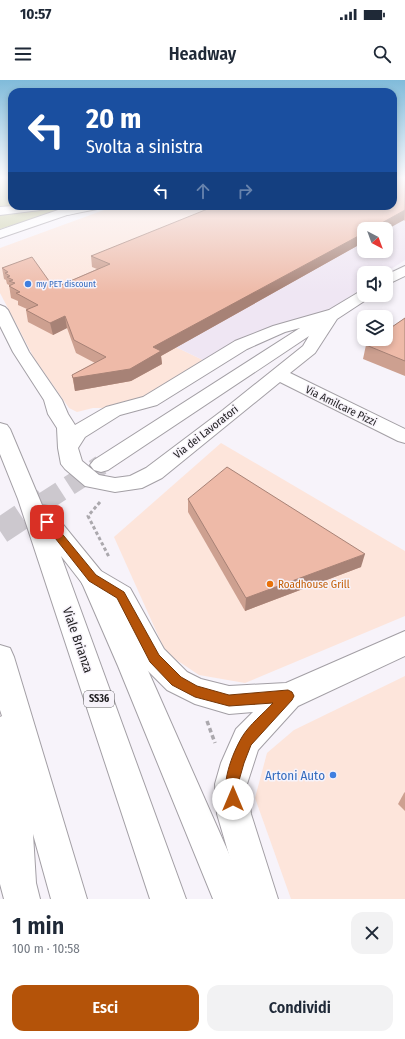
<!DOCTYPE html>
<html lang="it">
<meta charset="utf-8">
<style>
:root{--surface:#fff;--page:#f2f2f3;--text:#1f2937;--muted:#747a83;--accent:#b45309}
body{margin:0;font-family:"Fira Sans Condensed",sans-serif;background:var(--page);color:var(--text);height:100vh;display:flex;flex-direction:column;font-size:15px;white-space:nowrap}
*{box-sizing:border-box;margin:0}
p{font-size:13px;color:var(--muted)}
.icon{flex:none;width:22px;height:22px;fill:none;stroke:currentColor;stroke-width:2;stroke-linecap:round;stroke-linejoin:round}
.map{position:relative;height:819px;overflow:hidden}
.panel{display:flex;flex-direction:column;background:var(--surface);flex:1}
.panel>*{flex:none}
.banner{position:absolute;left:8px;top:8px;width:389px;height:122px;border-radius:12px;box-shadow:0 2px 6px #0003;background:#1a4fa0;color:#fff;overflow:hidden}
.needle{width:26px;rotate:139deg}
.tools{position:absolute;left:357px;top:142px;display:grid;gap:8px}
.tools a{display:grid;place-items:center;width:36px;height:36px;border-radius:8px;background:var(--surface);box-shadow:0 2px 6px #0003;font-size:20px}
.pin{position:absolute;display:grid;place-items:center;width:34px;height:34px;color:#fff;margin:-17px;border-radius:8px;box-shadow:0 2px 6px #0006}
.me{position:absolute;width:44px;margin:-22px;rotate:0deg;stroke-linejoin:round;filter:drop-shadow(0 0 3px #0008)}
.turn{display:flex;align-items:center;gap:14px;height:84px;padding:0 12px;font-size:18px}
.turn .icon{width:52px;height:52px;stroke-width:2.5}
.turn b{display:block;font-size:28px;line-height:34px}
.lanes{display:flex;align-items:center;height:38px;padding:0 12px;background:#0003;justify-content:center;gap:20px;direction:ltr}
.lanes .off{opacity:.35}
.round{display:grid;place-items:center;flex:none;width:42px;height:42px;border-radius:12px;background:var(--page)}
.headline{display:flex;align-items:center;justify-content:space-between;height:68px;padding:0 12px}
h1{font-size:24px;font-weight:600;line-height:30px}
.action{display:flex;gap:8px;margin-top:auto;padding:8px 12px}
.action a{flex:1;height:46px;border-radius:12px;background:var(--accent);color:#fff;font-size:16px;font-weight:600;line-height:46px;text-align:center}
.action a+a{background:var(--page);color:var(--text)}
.status{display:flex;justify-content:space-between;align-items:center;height:28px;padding:0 20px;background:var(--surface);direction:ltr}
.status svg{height:11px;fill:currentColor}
header{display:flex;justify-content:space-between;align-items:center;height:52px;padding:0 12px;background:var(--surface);font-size:18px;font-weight:600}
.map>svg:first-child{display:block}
.commercial{fill:#fde5db}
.built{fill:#efe6f3;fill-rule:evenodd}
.green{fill:#c9cda4}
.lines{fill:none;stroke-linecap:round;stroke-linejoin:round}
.minor-tunnel-far1{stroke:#ccc8ce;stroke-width:20;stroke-dasharray:20 10;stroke-linecap:butt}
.minor-tunnel{stroke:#ccc8ce;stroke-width:26;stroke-dasharray:26 12;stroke-linecap:butt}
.minor-casing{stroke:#a39fa5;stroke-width:2}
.trunk-casing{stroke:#a39fa5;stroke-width:2}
.motorway-casing{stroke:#a39fa5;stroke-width:2}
.path-far1{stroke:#aba8ad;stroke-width:3;stroke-dasharray:3.5 2.5;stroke-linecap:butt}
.path{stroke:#aba8ad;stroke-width:3.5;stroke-dasharray:4.5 3;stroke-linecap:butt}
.minor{fill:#fff;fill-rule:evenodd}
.trunk{fill:#fff;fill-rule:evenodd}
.motorway{fill:#fff;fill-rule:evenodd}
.wall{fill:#cda090}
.shaded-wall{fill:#a78276}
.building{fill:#eebaa8;stroke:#a78276}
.route{fill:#b45309;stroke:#753606}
.shop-dot{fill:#3f7fe0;stroke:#f7f3fa;stroke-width:1.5}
.food-dot{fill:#e8710a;stroke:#f7f3fa;stroke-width:1.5}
.labels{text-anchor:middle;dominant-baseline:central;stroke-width:3;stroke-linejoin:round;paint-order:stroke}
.far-shop-label{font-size:9px;fill:#366cbe;stroke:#f7f3fa;text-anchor:start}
.shield{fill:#f7f3fa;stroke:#605e61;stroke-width:1}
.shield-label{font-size:10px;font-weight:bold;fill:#1f1e20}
.street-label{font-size:11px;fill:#1f1e20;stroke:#f7f3fa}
.food-label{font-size:11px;fill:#c56008;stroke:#f7f3fa;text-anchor:start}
.near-street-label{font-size:13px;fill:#1f1e20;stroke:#f7f3fa}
.near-shop-label{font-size:13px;fill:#366cbe;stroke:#f7f3fa;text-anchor:end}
</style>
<div class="status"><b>10:57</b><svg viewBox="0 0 49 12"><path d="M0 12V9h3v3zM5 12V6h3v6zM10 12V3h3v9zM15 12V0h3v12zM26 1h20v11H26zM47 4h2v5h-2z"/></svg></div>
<header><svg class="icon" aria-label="menu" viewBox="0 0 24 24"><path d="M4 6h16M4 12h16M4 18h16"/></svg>Headway<svg class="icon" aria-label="search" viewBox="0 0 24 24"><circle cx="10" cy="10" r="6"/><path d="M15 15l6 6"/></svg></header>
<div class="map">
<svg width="405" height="819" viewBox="0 0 405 819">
<rect width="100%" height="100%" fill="#f7f3fa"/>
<g class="commercial">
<path d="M 115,126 L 331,126 L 109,235 L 207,282 L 147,318 L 113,328 L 93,328 L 77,332 L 69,328 L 34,278 L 0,213 L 0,168 Z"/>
<path d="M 221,363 L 405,471 L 405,536 L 245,603 L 199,595 L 166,573 L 114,457 Z"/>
<path d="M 405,596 L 405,819 L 291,819 L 255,718 L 267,673 L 294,650 Z"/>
</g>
<path class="built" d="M 405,98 L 405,180 L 385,193 L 364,193 L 364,207 L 311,242 L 207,282 L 109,235 L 393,126 ZM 364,149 L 386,149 L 386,171 L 364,171 Z"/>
<g class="green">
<path d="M 0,98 L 12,98 L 12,126 L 15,126 L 0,127 Z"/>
<path d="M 60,126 L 74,126 L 0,149 L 0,133 Z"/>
</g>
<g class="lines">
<path class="minor-tunnel-far1" d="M 44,422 L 101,385"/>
<path class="minor-tunnel" d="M 0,451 L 45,421"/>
<defs>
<g id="minor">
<path d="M 405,186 L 405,196 L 386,205 L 386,195 Z"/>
<path d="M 364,211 L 364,215 L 371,215 L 369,218 L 337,239 L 315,273 L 290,293 L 405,349 L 405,363 L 398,361 L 280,302 L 162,398 L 142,408 L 115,412 L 85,406 L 65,389 L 61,384 L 58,368 L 57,348 L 48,334 L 44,320 L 13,272 L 0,246 L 0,225 L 5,227 L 8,230 L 29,272 L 62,320 L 68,334 L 75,345 L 106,327 L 143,317 L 235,261 L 273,246 L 329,230 L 359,212 ZM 300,248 L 94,380 L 90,385 L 94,390 L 101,392 L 108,390 L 309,256 L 303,266 L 223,330 L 146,388 L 130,396 L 115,398 L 99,395 L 82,381 L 78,368 L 85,357 L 120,335 L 157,325 L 247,269 L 285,252 Z"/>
<path d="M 92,488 L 101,491 L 130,508 L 164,569 L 187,592 L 201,599 L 229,606 L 286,603 L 405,551 L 405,576 L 298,626 L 258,670 L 247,704 L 251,734 L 278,819 L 242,819 L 217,734 L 215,704 L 221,683 L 236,649 L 253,632 L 229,634 L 195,624 L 167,610 L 144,587 L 112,522 L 83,505 L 79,498 L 83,491 Z"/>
</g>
<g id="trunk">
<path d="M 79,126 L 104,126 L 102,128 L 67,135 L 0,158 L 0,150 L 61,129 Z"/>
<path d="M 0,343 L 7,345 L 10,349 L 42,425 L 48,426 L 101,491 L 105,498 L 146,586 L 249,819 L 213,819 L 118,586 L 82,503 L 61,476 L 186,819 L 150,819 L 18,419 L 0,374 Z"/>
<path d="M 0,565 L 10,568 L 14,577 L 87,819 L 51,819 L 33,754 L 36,803 L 40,819 L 4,819 L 0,804 L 0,637 L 2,636 L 0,630 Z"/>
</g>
<g id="motorway">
<path d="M 14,126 L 54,126 L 52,128 L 48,129 L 0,135 L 0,127 Z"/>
<path d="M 70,126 L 87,126 C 82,132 68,136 61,135 L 59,132 L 61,129 Z"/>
</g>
</defs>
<use href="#minor" class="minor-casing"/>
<use href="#trunk" class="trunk-casing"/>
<use href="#motorway" class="motorway-casing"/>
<path class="path-far1" d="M 100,422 L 88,436 L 109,477"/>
<path class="path" d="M 207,641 L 215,663"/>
<use href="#minor" class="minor"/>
<use href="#trunk" class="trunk"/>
<use href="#motorway" class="motorway"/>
</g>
<g class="wall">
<path d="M 405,98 L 405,141 L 404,140 L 364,149 L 364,162 L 161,276 L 162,284 L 131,301 L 75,311 L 72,295 L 95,283 L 76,273 L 67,248 L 53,255 L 28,242 L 26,230 L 27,229 L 18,225 L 18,221 L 11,218 L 9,205 L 7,204 L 6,200 L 4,199 L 2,188 L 54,208 L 97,189 L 92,187 L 91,176 Z"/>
<path d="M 405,238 L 405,296 L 363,279 L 366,265 Z"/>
<path d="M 188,419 L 361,487 L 245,531 L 188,432 Z"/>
<path d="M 405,712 L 405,731 L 398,724 L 404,713 Z"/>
</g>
<g class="shaded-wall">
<path d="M 405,130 L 404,140 L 386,150 L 386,149 L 371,149 Z"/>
<path d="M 364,153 L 364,162 L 161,276 L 162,284 L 131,301 L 75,311 L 73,298 L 153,267 Z"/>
<path d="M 65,236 L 67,248 L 53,255 L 50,243 Z"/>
<path d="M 365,474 L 361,487 L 245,531 L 246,518 Z"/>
</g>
<g class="building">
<path d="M 393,98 L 405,98 L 405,130 L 371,149 L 364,149 L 364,153 L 153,267 L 161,271 L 130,289 L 73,298 L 72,295 L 106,277 L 74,260 L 65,236 L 50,243 L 26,230 L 38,225 L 16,213 L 20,212 L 9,206 L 15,203 L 9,201 L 13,200 L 7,197 L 10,196 L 5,193 L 8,192 L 2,188 L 32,177 L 54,208 L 110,184 L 91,176 L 215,126 L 393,126 Z"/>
<path d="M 405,238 L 405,281 L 366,265 L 374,259 L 386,259 L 386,251 Z"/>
<path d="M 227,387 L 365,474 L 246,518 L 188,419 Z"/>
</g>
<linearGradient id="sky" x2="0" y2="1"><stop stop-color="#80bbda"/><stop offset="0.46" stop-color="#fbfafd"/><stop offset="1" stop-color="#fbfafd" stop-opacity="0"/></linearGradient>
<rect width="405" height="213" fill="url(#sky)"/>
<path class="route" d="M 47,438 L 50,439 L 96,495 L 124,512 L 159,575 L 181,597 L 197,606 L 229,615 L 288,610 L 292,612 L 294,616 L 292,620 L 251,665 L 244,683 L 238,704 L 240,719 L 238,724 L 233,726 L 228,724 C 220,705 232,674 242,657 C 249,645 264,633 273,623 L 229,626 L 195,617 L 172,605 L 150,582 L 117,518 L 89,501 L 44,444 L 42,442 L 44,439 Z"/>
<g class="shop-dot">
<circle cx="28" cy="204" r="4"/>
<circle cx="333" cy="695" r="4"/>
</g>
<circle class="food-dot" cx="270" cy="504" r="4"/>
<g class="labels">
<g class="far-shop-label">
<text x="36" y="204">my PET discount</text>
</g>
<rect class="shield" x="84" y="611" width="30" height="16" rx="3"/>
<g class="shield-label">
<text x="99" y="619">SS36</text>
</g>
<g class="street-label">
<text transform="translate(341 326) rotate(26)">Via Amilcare Pizzi</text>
<text transform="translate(206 352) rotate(-38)">Via dei Lavoratori</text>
</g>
<g class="food-label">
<text x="278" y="504">Roadhouse Grill</text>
</g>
<g class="near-street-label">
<text transform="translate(78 560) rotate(71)">Viale Brianza</text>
</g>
<g class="near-shop-label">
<text x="325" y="695">Artoni Auto</text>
</g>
</g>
</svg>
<div class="tools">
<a><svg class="needle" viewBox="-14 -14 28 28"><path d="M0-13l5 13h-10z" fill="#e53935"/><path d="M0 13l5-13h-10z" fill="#747a83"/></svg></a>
<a><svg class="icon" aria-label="sound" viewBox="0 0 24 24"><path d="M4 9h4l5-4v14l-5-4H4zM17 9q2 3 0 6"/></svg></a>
<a><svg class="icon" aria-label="layers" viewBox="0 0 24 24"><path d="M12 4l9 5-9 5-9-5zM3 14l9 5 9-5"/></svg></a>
</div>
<div class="pin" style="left:47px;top:442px;background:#d93025"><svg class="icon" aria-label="arrive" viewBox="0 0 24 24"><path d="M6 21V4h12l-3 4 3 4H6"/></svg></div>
<svg class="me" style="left:233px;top:719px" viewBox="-20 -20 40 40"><circle r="19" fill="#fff"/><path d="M0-13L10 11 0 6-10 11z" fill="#b45309"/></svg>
<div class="banner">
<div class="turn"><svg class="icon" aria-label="left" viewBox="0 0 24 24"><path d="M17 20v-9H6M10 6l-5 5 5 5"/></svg><div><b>20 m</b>Svolta a sinistra</div></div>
<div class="lanes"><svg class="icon" aria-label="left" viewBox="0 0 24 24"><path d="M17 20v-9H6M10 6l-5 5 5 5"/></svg><svg class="icon off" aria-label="ahead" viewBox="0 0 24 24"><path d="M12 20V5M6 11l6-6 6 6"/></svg><svg class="icon off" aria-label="right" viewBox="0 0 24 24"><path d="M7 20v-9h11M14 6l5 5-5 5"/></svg></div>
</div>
</div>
<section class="panel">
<div class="headline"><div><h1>1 min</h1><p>100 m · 10:58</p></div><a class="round"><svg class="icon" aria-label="close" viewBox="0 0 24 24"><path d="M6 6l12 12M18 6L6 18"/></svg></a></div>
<div class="action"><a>Esci</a><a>Condividi</a></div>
</section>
